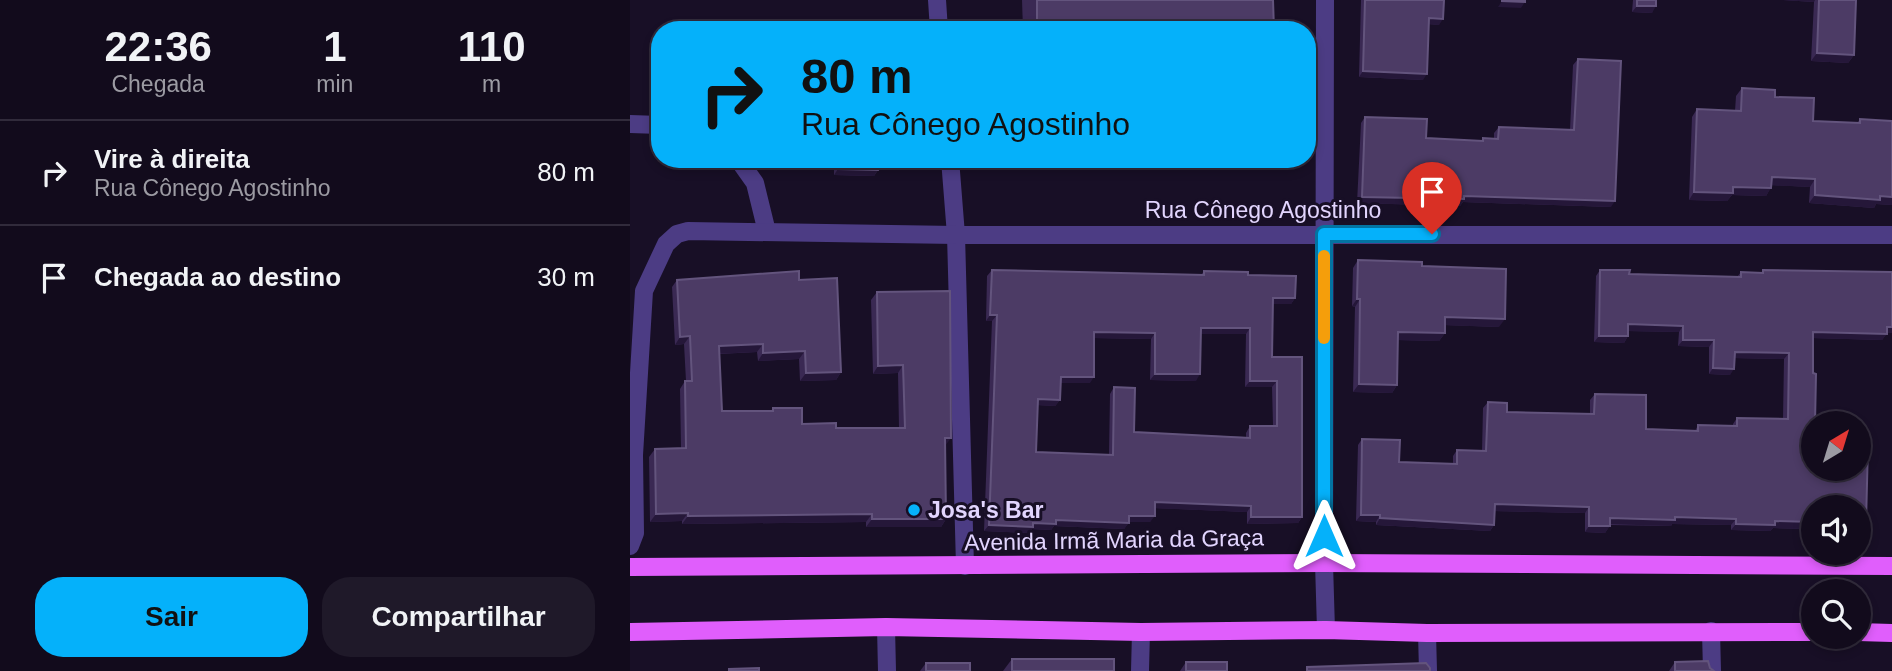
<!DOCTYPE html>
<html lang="pt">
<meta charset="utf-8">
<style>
:root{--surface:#120b1c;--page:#1f1929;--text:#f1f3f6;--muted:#9c9ba3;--line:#312b3b;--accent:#05b1fa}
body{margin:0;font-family:Helvetica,sans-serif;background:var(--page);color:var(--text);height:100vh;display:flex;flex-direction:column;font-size:26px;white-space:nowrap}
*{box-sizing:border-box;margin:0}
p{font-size:23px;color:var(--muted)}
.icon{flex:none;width:38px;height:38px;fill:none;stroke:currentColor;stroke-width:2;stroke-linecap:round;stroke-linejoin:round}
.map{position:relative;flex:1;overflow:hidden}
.side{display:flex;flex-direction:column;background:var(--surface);width:630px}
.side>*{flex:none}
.banner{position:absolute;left:21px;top:21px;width:665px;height:147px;border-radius:28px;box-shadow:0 4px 10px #0003,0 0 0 2px var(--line);background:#05b1fa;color:#111;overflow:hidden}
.needle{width:46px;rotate:38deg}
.fabs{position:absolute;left:1171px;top:411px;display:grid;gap:14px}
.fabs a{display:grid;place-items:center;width:70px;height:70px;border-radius:50%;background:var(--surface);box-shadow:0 4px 10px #0003,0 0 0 2px var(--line);font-size:35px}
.pin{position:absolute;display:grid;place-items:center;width:60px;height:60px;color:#fff;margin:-72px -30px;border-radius:50% 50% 50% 0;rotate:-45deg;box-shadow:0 0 7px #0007}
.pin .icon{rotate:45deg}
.me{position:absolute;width:77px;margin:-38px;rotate:0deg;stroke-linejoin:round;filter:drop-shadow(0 0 5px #0008)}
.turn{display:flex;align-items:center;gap:24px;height:147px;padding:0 35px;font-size:32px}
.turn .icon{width:91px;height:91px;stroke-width:2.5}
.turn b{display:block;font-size:49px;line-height:60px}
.eta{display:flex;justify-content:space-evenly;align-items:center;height:119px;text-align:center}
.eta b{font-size:42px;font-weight:700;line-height:49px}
.primary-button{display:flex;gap:14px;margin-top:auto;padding:14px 35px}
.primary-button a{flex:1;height:80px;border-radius:28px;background:var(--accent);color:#111;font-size:28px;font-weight:700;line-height:80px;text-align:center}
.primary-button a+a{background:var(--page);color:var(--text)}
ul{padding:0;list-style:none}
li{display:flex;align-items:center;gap:21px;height:105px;padding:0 35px;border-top:2px solid var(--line)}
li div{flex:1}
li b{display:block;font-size:26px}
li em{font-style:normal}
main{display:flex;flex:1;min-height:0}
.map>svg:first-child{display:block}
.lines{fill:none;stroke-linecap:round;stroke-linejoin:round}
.minor{stroke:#4c3c84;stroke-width:18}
.major{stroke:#e05efc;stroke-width:18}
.wall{fill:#3a2953;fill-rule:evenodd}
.shaded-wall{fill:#251739}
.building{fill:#4c3b65;stroke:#63547d;stroke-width:2;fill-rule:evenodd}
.route-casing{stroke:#0373a2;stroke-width:18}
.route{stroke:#05b1fa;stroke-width:12}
.slow{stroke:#f59e0b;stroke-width:12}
.poi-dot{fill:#05b1fa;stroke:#180f26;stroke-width:2.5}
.labels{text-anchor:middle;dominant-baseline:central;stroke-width:6;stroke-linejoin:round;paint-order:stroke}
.street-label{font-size:23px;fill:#e2d5fe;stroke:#180f26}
.poi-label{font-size:23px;font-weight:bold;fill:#e2d5fe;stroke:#180f26;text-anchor:start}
</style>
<main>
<section class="side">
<div class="eta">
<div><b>22:36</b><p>Chegada</p></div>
<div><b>1</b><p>min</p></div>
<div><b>110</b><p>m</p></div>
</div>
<ul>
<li><svg class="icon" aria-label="right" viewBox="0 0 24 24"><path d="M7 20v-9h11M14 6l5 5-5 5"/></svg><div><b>Vire à direita</b><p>Rua Cônego Agostinho</p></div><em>80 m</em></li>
<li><svg class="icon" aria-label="arrive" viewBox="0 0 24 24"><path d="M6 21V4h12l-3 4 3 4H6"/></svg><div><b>Chegada ao destino</b></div><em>30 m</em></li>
</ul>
<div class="primary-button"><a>Sair</a><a>Compartilhar</a></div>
</section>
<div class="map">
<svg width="1262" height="671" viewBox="0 0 1262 671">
<rect width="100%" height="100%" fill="#180f26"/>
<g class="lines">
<g class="minor">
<path d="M 307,0 L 309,30"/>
<path d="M 695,0 L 694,563 L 696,630"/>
<path d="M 0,124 L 30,125"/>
<path d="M 108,159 L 125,183 L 137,232"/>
<path d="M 320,159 L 326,235 L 335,566"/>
<path d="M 0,546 L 5,533 L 4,455 L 14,291 L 36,244 L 47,234 L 58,231 L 326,235 L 1262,235"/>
<path d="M 256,627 L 257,671"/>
<path d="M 1081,631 L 1082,671"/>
<path d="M 797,633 L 798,671"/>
<path d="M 510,671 L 511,632"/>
</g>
<g class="major">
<path d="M 0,567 L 694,563 L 1262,566"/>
<path d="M 0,632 L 256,627 L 511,632 L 696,630 L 797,633 L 1183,632"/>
<path d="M 1228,632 L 1262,633"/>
</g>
</g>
<g class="wall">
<path d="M 392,0 L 643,0 L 644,30 L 393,30 Z"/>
<path d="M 731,0 L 814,0 L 809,25 L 799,24 L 793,80 L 729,77 Z"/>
<path d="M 1003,0 L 1026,0 L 1022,13 L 1002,12 Z"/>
<path d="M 1153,0 L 1226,0 L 1224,55 L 1218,63 L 1181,61 L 1184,2 Z"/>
<path d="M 948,59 L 981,207 L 833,202 L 830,206 L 727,203 L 731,123 L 735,117 L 796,138 L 851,141 L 853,138 L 864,139 L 864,133 L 869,127 L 940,130 L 943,65 Z"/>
<path d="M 1112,88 L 1145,97 L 1183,121 L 1227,123 L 1230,119 L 1262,121 L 1262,205 L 1246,204 L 1244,208 L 1179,203 L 1180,187 L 1142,185 L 1136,196 L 1102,195 L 1097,201 L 1059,200 L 1062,117 L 1067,109 L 1105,111 L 1106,96 Z"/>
<path d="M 204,159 L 249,159 L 248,170 L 244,176 L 204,175 Z"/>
<path d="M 728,260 L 792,266 L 869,327 L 815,325 L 815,333 L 809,341 L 768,340 L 767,385 L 762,393 L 723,392 L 725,307 L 722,306 L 723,268 Z"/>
<path d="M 362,270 L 571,275 L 574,271 L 618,275 L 665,298 L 661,304 L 643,304 L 642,357 L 672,517 L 668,523 L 617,524 L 617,512 L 525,508 L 520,522 L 499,522 L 494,529 L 424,526 L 421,530 L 402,529 L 399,533 L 354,531 L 362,321 L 356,321 L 357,276 ZM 571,334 L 616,334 L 615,387 L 642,387 L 643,426 L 620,426 L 616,433 L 616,437 L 504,432 L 484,387 L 480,394 L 479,455 L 406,452 L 408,405 L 425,406 L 430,400 L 430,383 L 460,383 L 464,338 L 521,339 L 520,380 L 566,381 Z"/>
<path d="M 970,270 L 999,274 L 1107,277 L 1111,272 L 1131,273 L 1133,270 L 1262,272 L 1262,333 L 1257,333 L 1252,340 L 1183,338 L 1183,469 L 1232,530 L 1183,508 L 1183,529 L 1143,528 L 1140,531 L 1101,530 L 1101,525 L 1042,524 L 1041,526 L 980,525 L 975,533 L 955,532 L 955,513 L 864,511 L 864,525 L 860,531 L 746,525 L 746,522 L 726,521 L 728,445 L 732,439 L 769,462 L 823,464 L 823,456 L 827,450 L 852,451 L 853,408 L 858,402 L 877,412 L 960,414 L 960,400 L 965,394 L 1016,429 L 1065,431 L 1068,425 L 1103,426 L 1103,424 L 1107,418 L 1153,419 L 1154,359 L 1104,358 L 1100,375 L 1079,374 L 1079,347 L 1048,346 L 1049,332 L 998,331 L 998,336 L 994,343 L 964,342 L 966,276 Z"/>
<path d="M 47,280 L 169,280 L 211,372 L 206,380 L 170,381 L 169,359 L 128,361 L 127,352 L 89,354 L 92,411 L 141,411 L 143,408 L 172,424 L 206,428 L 269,428 L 268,373 L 243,374 L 241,300 L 247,292 L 315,446 L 316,519 L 311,527 L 236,527 L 236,522 L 52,524 L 52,521 L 20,522 L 19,457 L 25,449 L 51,448 L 50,389 L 55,381 L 56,381 L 54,344 L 45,345 L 42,287 Z"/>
<path d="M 382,659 L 382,671 L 373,671 Z"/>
<path d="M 556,662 L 597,671 L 550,671 Z"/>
<path d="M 1045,662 L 1080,668 L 1084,671 L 1039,671 Z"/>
<path d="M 296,663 L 340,671 L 290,671 Z"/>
</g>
<g class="shaded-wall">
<path d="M 1153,0 L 1185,0 L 1184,2 Z"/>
<path d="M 872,1 L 895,2 L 891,8 L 868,7 Z"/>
<path d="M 1007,6 L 1026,6 L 1022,13 L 1002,12 Z"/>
<path d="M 799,18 L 813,19 L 809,25 L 795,24 Z"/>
<path d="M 1187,53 L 1224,55 L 1218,63 L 1181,61 Z"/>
<path d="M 733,71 L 797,74 L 793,80 L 729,77 Z"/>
<path d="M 208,169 L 248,170 L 244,176 L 204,175 Z"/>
<path d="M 1142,177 L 1185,179 L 1180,187 L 1136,185 Z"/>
<path d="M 1103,187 L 1141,188 L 1136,196 L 1102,195 L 1097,201 L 1059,200 L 1064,192 Z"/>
<path d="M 1185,195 L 1262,197 L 1262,205 L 1246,204 L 1244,208 L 1179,203 Z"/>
<path d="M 834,196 L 985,201 L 981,207 L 833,202 L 830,206 L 727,203 L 732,197 Z"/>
<path d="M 643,298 L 665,298 L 661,304 L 639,304 Z"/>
<path d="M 727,299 L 730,299 L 725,307 L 722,306 Z"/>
<path d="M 360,315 L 367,315 L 362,321 L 356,321 Z"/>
<path d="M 815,317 L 875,319 L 869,327 L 810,325 Z"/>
<path d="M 998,324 L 1053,326 L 1049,332 L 994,331 Z"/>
<path d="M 1257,327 L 1262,327 L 1262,333 L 1253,333 Z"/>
<path d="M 571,328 L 620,328 L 616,334 L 566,334 Z"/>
<path d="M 464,332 L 525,333 L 521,339 L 460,338 Z"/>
<path d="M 768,332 L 815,333 L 809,341 L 763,340 Z"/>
<path d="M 1183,332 L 1257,334 L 1252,340 L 1179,338 Z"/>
<path d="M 60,336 L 54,344 L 45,345 L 50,337 Z"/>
<path d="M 969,336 L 998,336 L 994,343 L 964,342 Z"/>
<path d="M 1053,340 L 1084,340 L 1079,347 L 1048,346 Z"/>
<path d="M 133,344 L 127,352 L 83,354 L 89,346 Z"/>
<path d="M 175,351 L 169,359 L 128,361 L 133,353 Z"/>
<path d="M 1105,352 L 1159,353 L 1154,359 L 1100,358 Z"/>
<path d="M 273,365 L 268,373 L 243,374 L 248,366 Z"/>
<path d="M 1083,368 L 1104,369 L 1100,375 L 1079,374 Z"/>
<path d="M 211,372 L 206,380 L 170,381 L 176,373 Z"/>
<path d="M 525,374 L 570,374 L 566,381 L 520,380 Z"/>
<path d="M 431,377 L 464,377 L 460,383 L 426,383 Z"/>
<path d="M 620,381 L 647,381 L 642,387 L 615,387 Z"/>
<path d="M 729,384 L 767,385 L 762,393 L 723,392 Z"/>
<path d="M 408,399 L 430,400 L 425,406 L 404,405 Z"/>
<path d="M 315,438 L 321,438 L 315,446 Z"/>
<path d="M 525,502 L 621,506 L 617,512 L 520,508 Z"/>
<path d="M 865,504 L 959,507 L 955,513 L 860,511 Z"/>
<path d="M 58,513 L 52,521 L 20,522 L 26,514 Z"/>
<path d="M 242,514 L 236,522 L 52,524 L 58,516 Z"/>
<path d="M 731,515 L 750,515 L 746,522 L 726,521 Z"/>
<path d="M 499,516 L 525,516 L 520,522 L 494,522 Z"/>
<path d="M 621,517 L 672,517 L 668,523 L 617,524 Z"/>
<path d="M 1045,517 L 1106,519 L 1101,525 L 1042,524 L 1041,526 L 976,524 L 980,518 Z"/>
<path d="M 750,518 L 864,525 L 860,531 L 746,525 Z"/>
<path d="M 242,519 L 316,519 L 311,527 L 236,527 Z"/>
<path d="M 426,520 L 499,523 L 494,529 L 424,526 L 421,530 L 402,529 L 399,533 L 354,531 L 359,525 L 403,523 Z"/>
<path d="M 1145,521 L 1183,522 L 1183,529 L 1143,528 L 1140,531 L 1101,530 L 1106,524 Z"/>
<path d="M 1228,523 L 1236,523 L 1232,530 L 1228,530 Z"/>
<path d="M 959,526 L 980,526 L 975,533 L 955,532 Z"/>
</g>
<g class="building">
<path d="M 407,0 L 643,0 L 644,30 L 407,30 Z"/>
<path d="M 735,0 L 814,0 L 813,19 L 799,18 L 797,74 L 733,71 Z"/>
<path d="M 872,0 L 895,0 L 895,2 L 872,1 Z"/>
<rect x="1007" y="0" width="19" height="6"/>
<path d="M 1189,0 L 1226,0 L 1224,55 L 1187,53 Z"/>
<path d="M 948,59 L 991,61 L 985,201 L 834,196 L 834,199 L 732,197 L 735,117 L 797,119 L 796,138 L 853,141 L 853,138 L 868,139 L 869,127 L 944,130 Z"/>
<path d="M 1112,88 L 1145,90 L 1145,97 L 1184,98 L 1183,121 L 1230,123 L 1230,119 L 1262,121 L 1262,197 L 1250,196 L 1250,200 L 1185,195 L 1185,179 L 1142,177 L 1141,188 L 1103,187 L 1103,193 L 1064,192 L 1067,109 L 1111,111 Z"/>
<path d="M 208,159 L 249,159 L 248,170 L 208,169 Z"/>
<path d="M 728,260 L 792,262 L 792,266 L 876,269 L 875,319 L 815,317 L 815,333 L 768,332 L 767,385 L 729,384 L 730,299 L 727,299 Z"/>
<path d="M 362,270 L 574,275 L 574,271 L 618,272 L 618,275 L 666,276 L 665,298 L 643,298 L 642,357 L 672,357 L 672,517 L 621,517 L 621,506 L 525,502 L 525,516 L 499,516 L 499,523 L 426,520 L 426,524 L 403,523 L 403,527 L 359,525 L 367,315 L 360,315 ZM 571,328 L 620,328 L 620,381 L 647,381 L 647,426 L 620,426 L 620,438 L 504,432 L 505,388 L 484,387 L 483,455 L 406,452 L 408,399 L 430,400 L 431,377 L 464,377 L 464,332 L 525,333 L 525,374 L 570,374 Z"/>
<path d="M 970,270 L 1000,270 L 999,274 L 1111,277 L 1111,272 L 1133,273 L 1133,270 L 1262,272 L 1262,327 L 1257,327 L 1257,334 L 1183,332 L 1183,373 L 1186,374 L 1185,424 L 1183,424 L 1183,469 L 1228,469 L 1228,445 L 1238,445 L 1236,523 L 1228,523 L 1228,508 L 1183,508 L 1183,522 L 1145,521 L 1145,525 L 1106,524 L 1106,519 L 1045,517 L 1045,520 L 980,518 L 980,526 L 959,526 L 959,507 L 865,504 L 864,525 L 750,518 L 750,515 L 731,515 L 732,439 L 770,440 L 769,462 L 827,464 L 827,450 L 856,451 L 858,402 L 877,403 L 877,412 L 964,414 L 965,394 L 1016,395 L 1016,429 L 1068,431 L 1068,425 L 1107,426 L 1107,418 L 1158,419 L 1159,353 L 1105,352 L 1104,369 L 1083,368 L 1084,340 L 1053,340 L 1053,326 L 998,324 L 998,336 L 969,336 Z"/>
<path d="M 169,271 L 169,280 L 207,278 L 211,372 L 176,373 L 175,351 L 133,353 L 133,344 L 89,346 L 92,411 L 143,411 L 143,408 L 172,408 L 172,424 L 206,423 L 206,428 L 275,428 L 273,365 L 248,366 L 247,292 L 320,291 L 321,438 L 315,438 L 316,519 L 242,519 L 242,514 L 58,516 L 58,513 L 26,514 L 25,449 L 56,448 L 55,381 L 62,381 L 60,336 L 50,337 L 47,280 Z"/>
<rect x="382" y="659" width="102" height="12"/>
<path d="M 1078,661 L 1080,668 L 1084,671 L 1045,671 L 1045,662 Z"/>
<rect x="556" y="662" width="41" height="9"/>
<rect x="296" y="663" width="44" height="8"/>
<path d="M 796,663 L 800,668 L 800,671 L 677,671 L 677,667 Z"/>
<path d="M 129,668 L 129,671 L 99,671 L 99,669 Z"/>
</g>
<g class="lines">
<defs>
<path id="route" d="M 694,536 L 694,234 L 802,234"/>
</defs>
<use href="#route" class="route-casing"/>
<use href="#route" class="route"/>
<path class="slow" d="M 694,256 L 694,338"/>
</g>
<circle class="poi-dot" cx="284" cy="510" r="7"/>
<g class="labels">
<g class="street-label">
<text x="633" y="210">Rua Cônego Agostinho</text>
<text transform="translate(484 540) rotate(-1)">Avenida Irmã Maria da Graça</text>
</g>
<g class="poi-label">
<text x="298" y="510">Josa's Bar</text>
</g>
</g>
</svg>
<div class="fabs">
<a><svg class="needle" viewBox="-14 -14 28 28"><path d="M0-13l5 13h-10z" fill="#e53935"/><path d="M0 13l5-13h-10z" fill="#9c9ba3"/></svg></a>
<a><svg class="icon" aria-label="sound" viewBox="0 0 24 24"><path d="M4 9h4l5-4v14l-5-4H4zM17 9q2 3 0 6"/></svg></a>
<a><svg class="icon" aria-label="search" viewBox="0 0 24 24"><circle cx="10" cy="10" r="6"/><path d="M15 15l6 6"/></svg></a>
</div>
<div class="pin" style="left:802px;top:234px;background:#d93025"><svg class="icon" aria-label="arrive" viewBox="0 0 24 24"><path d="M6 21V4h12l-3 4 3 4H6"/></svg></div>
<svg class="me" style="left:694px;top:536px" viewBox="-20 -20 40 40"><path d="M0-17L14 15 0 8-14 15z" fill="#05b1fa" stroke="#fff" stroke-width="4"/></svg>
<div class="banner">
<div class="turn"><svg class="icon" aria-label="right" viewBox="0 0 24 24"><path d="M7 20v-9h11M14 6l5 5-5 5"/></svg><div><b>80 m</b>Rua Cônego Agostinho</div></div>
</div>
</div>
</main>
